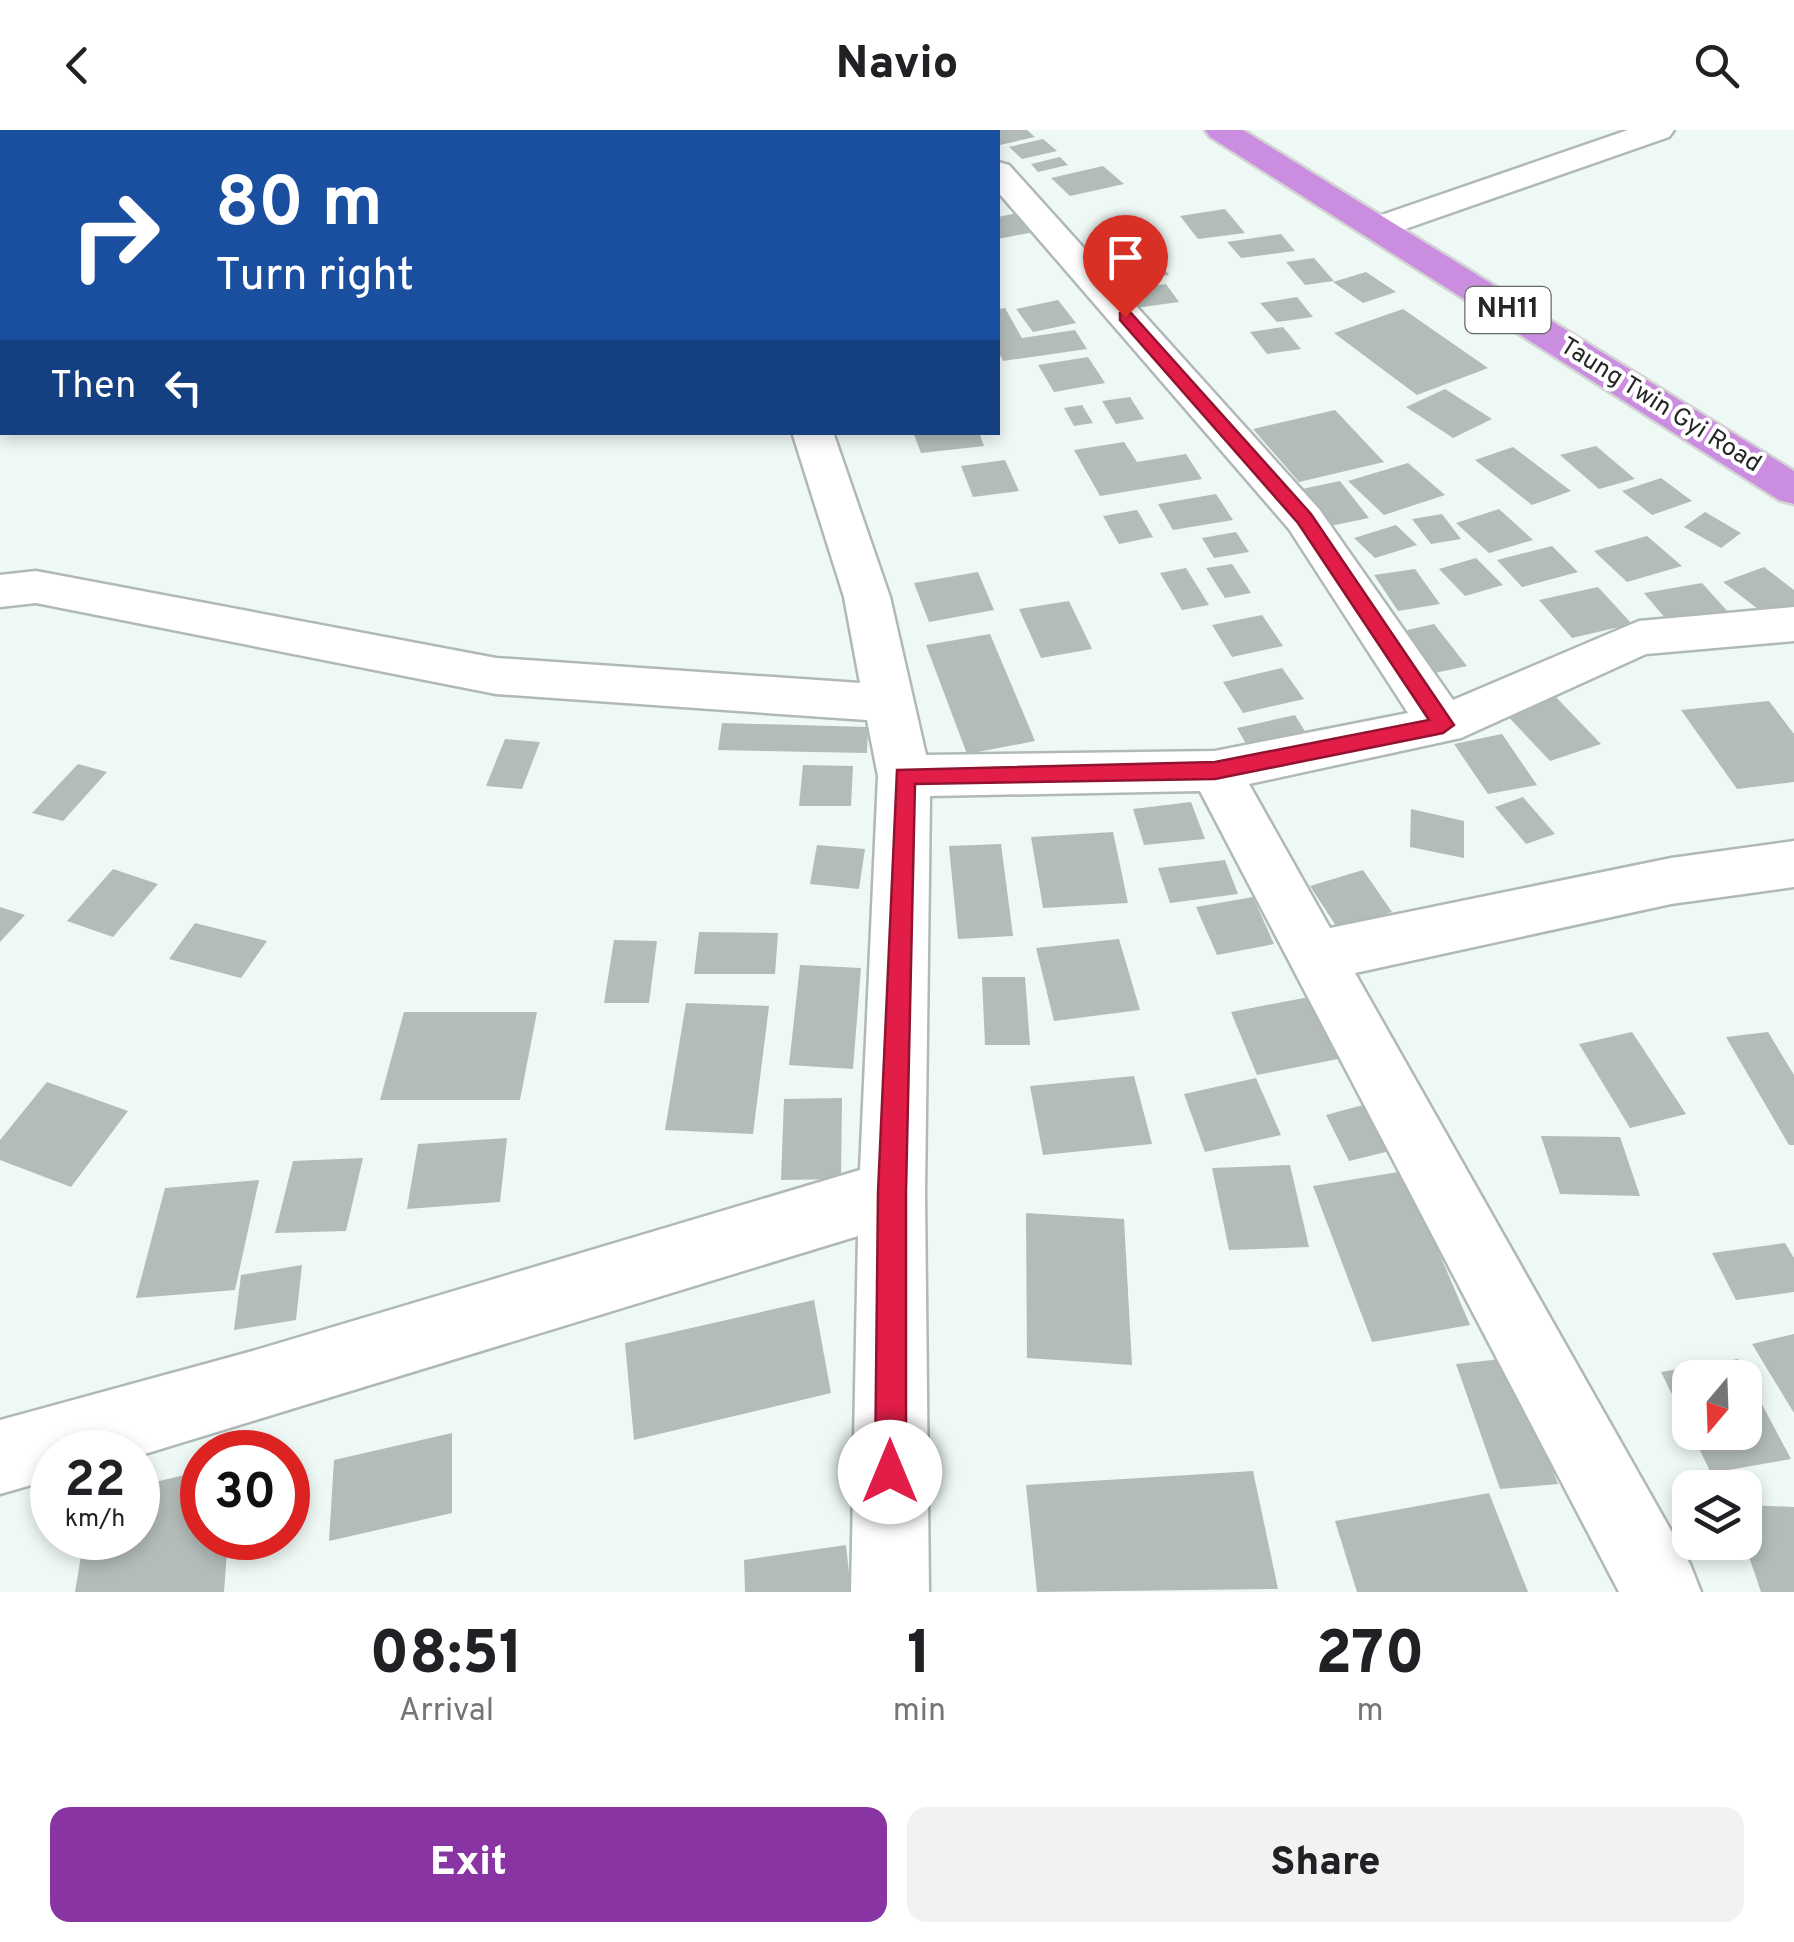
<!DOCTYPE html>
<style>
:root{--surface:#fff;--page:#f2f2f2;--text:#202124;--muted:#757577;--accent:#8834a2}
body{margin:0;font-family:Overpass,sans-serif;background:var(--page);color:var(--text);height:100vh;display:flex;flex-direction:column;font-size:38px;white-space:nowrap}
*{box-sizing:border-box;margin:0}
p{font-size:32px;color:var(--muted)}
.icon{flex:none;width:55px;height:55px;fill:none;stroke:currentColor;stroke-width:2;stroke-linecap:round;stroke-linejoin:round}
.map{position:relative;height:1462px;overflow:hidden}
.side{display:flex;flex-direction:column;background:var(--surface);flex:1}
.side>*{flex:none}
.guide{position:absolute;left:0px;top:0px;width:1000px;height:305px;box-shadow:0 5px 15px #0003;background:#1a4fa0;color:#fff;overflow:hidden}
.needle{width:65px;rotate:199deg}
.controls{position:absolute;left:1672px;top:1230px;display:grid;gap:20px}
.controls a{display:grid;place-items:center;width:90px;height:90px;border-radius:20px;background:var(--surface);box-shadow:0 5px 15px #0003;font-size:50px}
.speed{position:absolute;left:30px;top:1300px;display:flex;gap:20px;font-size:50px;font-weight:700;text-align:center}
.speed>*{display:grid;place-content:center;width:130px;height:130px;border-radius:50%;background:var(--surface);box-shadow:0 5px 15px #0003;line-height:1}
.speed small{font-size:25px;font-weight:400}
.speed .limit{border:15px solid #d22;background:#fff;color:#111}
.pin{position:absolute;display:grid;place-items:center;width:85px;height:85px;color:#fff;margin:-102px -42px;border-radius:50% 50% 50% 0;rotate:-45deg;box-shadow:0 0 10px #0007}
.pin .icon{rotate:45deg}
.me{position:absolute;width:110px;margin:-55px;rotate:0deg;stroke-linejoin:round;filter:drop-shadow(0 0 8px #0008)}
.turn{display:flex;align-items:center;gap:35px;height:210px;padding:0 50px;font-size:45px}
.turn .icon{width:130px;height:130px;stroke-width:2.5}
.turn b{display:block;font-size:70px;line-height:85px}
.then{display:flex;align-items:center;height:95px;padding:0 50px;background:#0003;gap:20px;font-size:38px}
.eta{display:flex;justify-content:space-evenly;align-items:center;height:170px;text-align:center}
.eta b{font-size:60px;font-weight:800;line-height:70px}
.cta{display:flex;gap:20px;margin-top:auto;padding:20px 50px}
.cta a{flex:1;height:115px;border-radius:20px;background:var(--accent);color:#fff;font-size:40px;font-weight:800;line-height:115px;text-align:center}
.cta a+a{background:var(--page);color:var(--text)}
header{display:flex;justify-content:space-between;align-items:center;height:130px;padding:0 50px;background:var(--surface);font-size:45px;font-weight:800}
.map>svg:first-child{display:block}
.building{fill:#b3bcb9}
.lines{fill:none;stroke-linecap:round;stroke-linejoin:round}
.minor-casing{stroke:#b0b9b7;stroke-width:5}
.highway-casing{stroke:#d3d4d4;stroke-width:5}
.minor{fill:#fff;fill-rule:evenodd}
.highway{fill:#ca8ddf;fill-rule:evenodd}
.route{fill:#e11d48;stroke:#92132f;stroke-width:2.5}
.labels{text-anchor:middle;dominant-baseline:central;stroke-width:8;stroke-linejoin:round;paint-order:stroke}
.far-street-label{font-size:25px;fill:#242726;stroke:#fff}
.shield{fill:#fff;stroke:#666867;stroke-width:2.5}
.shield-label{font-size:28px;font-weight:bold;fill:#242726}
</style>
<header><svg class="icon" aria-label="back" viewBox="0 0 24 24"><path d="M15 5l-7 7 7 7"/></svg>Navio<svg class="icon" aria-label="search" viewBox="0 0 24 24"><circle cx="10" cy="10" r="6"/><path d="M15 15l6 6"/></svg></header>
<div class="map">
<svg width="1794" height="1462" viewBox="0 0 1794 1462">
<rect width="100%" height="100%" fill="#eef8f5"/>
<g class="building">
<path d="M 998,0 L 1027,0 L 1035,7 L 1000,15 Z"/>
<path d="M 1043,9 L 1057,21 L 1022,29 L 1009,17 Z"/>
<path d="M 1060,27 L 1068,35 L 1038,42 L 1031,34 Z"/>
<path d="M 1103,36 L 1124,54 L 1070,66 L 1051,48 Z"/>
<path d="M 1225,79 L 1245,103 L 1198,109 L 1180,86 Z"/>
<path d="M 1017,83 L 1034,102 L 998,109 L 998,87 Z"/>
<path d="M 1128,88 L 1142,107 L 1116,111 L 1102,91 Z"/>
<path d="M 1281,104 L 1295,121 L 1241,128 L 1227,112 Z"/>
<path d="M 1153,124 L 1169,145 L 1115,153 L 1100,131 Z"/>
<path d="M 1314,128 L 1334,151 L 1305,155 L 1286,132 Z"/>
<path d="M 1366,142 L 1396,162 L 1363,173 L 1333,152 Z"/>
<path d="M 1166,154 L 1179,172 L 1135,178 L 1122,160 Z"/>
<path d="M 1297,167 L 1313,187 L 1277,192 L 1260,173 Z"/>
<path d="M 1058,170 L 1076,193 L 1033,202 L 1016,179 Z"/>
<path d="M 1005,178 L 1022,208 L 1075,200 L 1087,219 L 1003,231 L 998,221 L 998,179 Z"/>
<path d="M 1403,179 L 1488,238 L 1417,265 L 1334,203 Z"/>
<path d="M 1283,197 L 1301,219 L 1267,224 L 1250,202 Z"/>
<path d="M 1088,227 L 1105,253 L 1054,262 L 1038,235 Z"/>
<path d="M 1445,259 L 1492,289 L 1453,308 L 1406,277 Z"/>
<path d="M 1130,267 L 1144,289 L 1116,294 L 1102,271 Z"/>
<path d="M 1082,275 L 1093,293 L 1074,296 L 1064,278 Z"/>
<path d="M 1335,280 L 1384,332 L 1299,352 L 1253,299 Z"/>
<path d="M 913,302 L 979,302 L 984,316 L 921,323 Z"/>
<path d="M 1124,312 L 1137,332 L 1186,324 L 1202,349 L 1100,366 L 1074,320 Z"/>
<path d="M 1596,316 L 1635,349 L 1599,359 L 1560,325 Z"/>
<path d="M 1513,317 L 1571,361 L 1532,375 L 1475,330 Z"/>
<path d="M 1005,330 L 1019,361 L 973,367 L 961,336 Z"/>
<path d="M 1408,333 L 1445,365 L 1384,385 L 1348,351 Z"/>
<path d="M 1661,348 L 1692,371 L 1652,385 L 1622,361 Z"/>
<path d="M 1340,351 L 1369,388 L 1325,397 L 1297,360 Z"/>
<path d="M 1216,364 L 1233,390 L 1173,400 L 1158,374 Z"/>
<path d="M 1499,379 L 1533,410 L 1489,423 L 1456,393 Z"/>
<path d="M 1137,380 L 1153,407 L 1119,414 L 1103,386 Z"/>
<path d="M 1705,382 L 1741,403 L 1721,418 L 1684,397 Z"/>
<path d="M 1442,384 L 1461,409 L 1431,414 L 1412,389 Z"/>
<path d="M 1396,395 L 1417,415 L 1375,428 L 1354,408 Z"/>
<path d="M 1236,402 L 1249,422 L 1214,428 L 1202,408 Z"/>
<path d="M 1647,406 L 1682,436 L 1627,452 L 1594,421 Z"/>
<path d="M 1552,416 L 1578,442 L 1522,457 L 1497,430 Z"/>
<path d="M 1476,428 L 1503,455 L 1465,466 L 1439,439 Z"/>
<path d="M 1232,434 L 1251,463 L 1225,468 L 1206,438 Z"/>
<path d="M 1764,437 L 1794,460 L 1794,487 L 1776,493 L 1723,452 Z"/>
<path d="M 1186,438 L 1209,475 L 1182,480 L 1160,443 Z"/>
<path d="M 1415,439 L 1440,474 L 1398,481 L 1374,445 Z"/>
<path d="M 978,442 L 994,480 L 929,492 L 914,453 Z"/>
<path d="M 1702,453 L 1729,483 L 1670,494 L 1644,463 Z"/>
<path d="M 1598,457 L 1632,494 L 1572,508 L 1539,470 Z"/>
<path d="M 1069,471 L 1092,519 L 1041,528 L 1019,479 Z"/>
<path d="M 1262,485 L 1283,516 L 1232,527 L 1212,495 Z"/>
<path d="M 1434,494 L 1467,536 L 1435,543 L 1403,501 Z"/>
<path d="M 990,504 L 1035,611 L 967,624 L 926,515 Z"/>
<path d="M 1282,538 L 1304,569 L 1243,583 L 1223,552 Z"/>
<path d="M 1552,563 L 1601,614 L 1550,631 L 1501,579 Z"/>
<path d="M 1769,571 L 1794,604 L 1794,652 L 1737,659 L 1681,580 Z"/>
<path d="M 1295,585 L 1309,608 L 1250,621 L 1237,598 Z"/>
<path d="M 722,593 L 868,597 L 867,623 L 718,620 Z"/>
<path d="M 1502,604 L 1537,655 L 1488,664 L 1454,614 Z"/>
<path d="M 505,609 L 540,612 L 522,659 L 486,656 Z"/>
<path d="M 78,634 L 107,642 L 63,691 L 32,683 Z"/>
<path d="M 803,635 L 853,636 L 851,676 L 799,676 Z"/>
<path d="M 1523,667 L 1555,704 L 1526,714 L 1495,677 Z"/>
<path d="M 1191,672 L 1205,709 L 1144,715 L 1133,679 Z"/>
<path d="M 1411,679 L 1464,691 L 1464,728 L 1410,717 Z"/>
<path d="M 1113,702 L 1128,773 L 1043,778 L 1031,707 Z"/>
<path d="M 1001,714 L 1013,806 L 958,809 L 949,716 Z"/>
<path d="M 817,715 L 865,719 L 859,759 L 810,754 Z"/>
<path d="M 1225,730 L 1238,764 L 1170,773 L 1158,738 Z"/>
<path d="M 113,739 L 158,754 L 113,807 L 67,791 Z"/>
<path d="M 1363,740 L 1392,782 L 1338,799 L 1310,756 Z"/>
<path d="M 1253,767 L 1274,814 L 1217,825 L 1196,777 Z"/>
<path d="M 0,777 L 25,785 L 0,812 Z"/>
<path d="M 195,793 L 267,811 L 241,848 L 169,829 Z"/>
<path d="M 699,802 L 778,803 L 775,844 L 694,844 Z"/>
<path d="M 1119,809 L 1140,880 L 1054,891 L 1036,818 Z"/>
<path d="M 614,810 L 657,811 L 649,873 L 604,873 Z"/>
<path d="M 800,835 L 861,838 L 853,939 L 789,935 Z"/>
<path d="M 982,847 L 1025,847 L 1030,915 L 985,915 Z"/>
<path d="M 1309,867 L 1338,929 L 1257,945 L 1231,882 Z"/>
<path d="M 686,873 L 769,876 L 753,1004 L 665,1000 Z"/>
<path d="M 404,882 L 537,882 L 520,970 L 380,970 Z"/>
<path d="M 1632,902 L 1686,984 L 1630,998 L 1579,914 Z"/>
<path d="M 1768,902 L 1794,945 L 1794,1015 L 1789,1015 L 1726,907 Z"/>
<path d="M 1134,946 L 1152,1014 L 1043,1025 L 1030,956 Z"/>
<path d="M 1256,948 L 1281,1005 L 1205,1022 L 1184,964 Z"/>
<path d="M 47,952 L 128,981 L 71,1057 L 0,1030 L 0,1010 Z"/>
<path d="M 842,968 L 841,1049 L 781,1050 L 784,969 Z"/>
<path d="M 1370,973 L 1394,1020 L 1349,1031 L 1326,985 Z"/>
<path d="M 1541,1006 L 1620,1007 L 1640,1066 L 1560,1064 Z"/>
<path d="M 507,1008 L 500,1072 L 407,1079 L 418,1014 Z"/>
<path d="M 363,1028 L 346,1101 L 275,1103 L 293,1031 Z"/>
<path d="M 1290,1035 L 1309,1117 L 1229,1120 L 1212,1038 Z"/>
<path d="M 1404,1041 L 1470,1195 L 1372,1212 L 1313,1056 Z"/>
<path d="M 259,1050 L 235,1160 L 136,1168 L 165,1058 Z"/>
<path d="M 1026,1083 L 1124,1089 L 1132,1235 L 1027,1228 Z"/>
<path d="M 1785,1113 L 1794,1128 L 1794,1162 L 1736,1170 L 1712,1123 Z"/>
<path d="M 302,1135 L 296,1190 L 234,1200 L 241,1145 Z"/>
<path d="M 814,1170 L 831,1263 L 634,1310 L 625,1213 Z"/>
<path d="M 1794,1204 L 1794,1283 L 1752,1214 Z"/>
<path d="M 1511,1228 L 1558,1354 L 1500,1359 L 1456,1234 Z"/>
<path d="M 1738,1229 L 1791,1329 L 1711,1343 L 1691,1302 L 1745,1302 L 1745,1248 L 1690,1248 L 1690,1301 L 1661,1242 Z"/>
<path d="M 452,1303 L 452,1383 L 329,1411 L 334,1330 Z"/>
<path d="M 202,1341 L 202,1408 L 228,1408 L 224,1462 L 75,1462 L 84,1408 L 138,1408 L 138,1356 Z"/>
<path d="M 1253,1341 L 1278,1459 L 1037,1462 L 1026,1355 Z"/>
<path d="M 1489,1363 L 1528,1462 L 1357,1462 L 1335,1391 Z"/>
<path d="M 1745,1375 L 1794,1377 L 1794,1462 L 1761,1462 L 1744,1412 Z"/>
<path d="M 846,1415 L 851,1462 L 745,1462 L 744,1430 Z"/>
</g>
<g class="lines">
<defs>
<g id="minor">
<path d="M 694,0 L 727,0 L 729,2 L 696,2 Z"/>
<path d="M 937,0 L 970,0 L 972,2 L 939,2 Z"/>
<path d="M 1628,0 L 1674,0 L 1669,7 L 1388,105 L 1376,108 L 1364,105 L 1359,98 L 1364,91 Z"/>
<path d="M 998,32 L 1009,35 L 1319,379 L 1453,570 L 1639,491 L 1794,477 L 1794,511 L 1646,524 L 1461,608 L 1249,654 L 1330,798 L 1671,728 L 1794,711 L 1794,757 L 1671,774 L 1355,843 L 1690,1434 L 1701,1462 L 1619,1462 L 1200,661 L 930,666 L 925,1063 L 929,1462 L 851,1462 L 858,1106 L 138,1326 L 138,1322 L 52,1322 L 52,1349 L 0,1364 L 0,1290 L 249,1222 L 860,1040 L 878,646 L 867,590 L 496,564 L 36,473 L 0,477 L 0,445 L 36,441 L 496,528 L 860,553 L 844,467 L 792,302 L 833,302 L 890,467 L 926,625 L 1215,621 L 1408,583 L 1289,399 L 998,62 Z"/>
</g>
<path id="highway" d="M 1205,0 L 1243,0 L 1794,341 L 1794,374 L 1779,370 L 1210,7 Z"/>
</defs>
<use href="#minor" class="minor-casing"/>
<use href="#highway" class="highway-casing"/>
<use href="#minor" class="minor"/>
<use href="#highway" class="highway"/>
</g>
<path class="route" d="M 1120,183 L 1131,183 L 1311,384 L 1454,595 L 1443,603 L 1215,649 L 915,654 L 906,1062 L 906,1342 L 901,1353 L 890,1358 L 879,1353 L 875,1342 L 878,1062 L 897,640 L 1215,632 L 1429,590 L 1298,393 L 1120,190 Z"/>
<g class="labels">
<g class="far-street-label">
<text transform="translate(1660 276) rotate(32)">Taung Twin Gyi Road</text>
</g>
<rect class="shield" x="1465.5" y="157" width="85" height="46" rx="8"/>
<g class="shield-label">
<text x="1508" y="180">NH11</text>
</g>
</g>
</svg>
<div class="controls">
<a><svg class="needle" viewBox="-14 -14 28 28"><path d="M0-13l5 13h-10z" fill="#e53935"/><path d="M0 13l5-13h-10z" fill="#757577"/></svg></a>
<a><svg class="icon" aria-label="layers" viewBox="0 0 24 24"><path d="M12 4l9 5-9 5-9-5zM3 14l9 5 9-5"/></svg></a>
</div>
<div class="speed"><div>22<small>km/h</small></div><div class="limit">30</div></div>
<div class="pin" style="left:1125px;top:187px;background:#d93025"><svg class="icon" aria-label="arrive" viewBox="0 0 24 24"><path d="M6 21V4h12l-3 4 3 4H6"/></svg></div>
<svg class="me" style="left:890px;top:1342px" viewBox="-20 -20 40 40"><circle r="19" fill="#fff"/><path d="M0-13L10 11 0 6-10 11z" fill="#e11d48"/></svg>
<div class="guide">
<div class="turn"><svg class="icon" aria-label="right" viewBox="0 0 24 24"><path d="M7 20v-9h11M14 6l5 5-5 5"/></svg><div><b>80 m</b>Turn right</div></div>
<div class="then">Then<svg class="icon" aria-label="left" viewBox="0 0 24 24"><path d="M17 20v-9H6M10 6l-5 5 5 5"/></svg></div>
</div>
</div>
<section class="side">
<div class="eta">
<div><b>08:51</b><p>Arrival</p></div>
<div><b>1</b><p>min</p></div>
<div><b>270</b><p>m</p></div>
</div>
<div class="cta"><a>Exit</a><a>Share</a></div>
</section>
